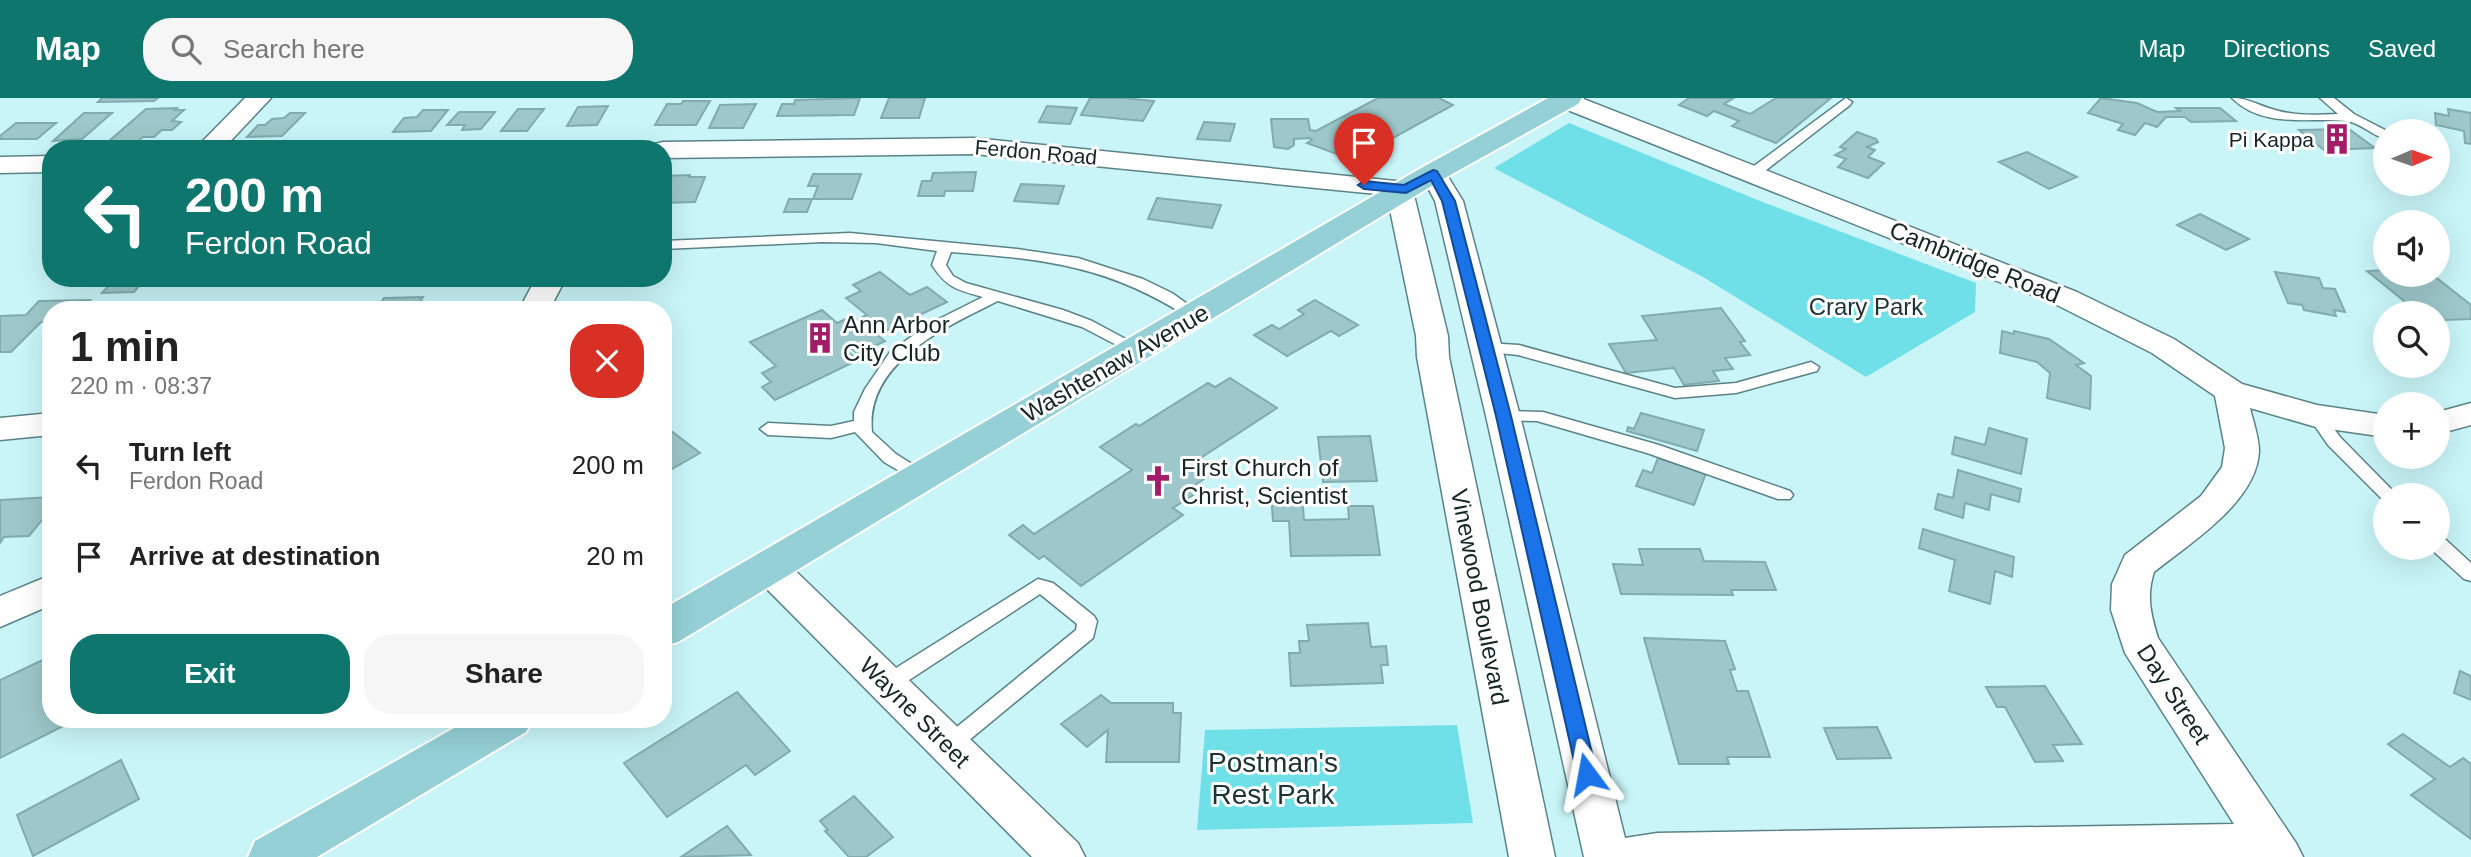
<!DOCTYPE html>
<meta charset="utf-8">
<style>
:root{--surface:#fff;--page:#f6f6f6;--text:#222;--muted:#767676;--accent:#0f766e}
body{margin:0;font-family:Arial,sans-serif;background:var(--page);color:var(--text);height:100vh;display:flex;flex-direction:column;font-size:26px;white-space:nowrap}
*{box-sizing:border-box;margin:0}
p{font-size:23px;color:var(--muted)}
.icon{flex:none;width:38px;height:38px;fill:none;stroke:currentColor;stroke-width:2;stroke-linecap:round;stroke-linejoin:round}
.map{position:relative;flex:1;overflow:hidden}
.drawer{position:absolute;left:42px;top:203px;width:630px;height:427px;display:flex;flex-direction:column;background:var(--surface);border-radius:28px;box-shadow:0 7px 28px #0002}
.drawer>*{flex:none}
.guide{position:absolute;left:42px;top:42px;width:630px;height:147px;border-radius:28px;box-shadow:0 7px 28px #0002;background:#0f766e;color:#fff;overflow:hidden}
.needle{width:46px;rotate:88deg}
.buttons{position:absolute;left:2373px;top:21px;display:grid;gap:14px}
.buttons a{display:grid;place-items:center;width:77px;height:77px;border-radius:50%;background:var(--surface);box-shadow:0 7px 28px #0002;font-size:35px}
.pin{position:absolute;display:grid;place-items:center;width:60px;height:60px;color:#fff;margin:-72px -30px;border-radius:50% 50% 50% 0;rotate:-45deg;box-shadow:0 0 7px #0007}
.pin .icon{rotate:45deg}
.me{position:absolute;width:77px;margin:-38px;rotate:347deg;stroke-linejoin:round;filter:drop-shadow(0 0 5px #0008)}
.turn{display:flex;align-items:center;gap:24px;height:147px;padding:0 28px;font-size:32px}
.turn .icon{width:91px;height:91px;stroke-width:2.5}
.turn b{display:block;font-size:49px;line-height:60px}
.round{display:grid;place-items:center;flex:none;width:74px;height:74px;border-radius:28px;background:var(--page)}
.summary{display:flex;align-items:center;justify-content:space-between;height:119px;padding:0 28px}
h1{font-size:42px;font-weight:600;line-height:52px}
.action{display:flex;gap:14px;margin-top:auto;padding:14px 28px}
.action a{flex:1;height:80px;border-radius:28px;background:var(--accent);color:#fff;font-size:28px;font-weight:600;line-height:80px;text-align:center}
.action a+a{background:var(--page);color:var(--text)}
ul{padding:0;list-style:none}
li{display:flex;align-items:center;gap:21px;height:91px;padding:0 28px}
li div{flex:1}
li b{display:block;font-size:26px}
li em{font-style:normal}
header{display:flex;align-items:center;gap:42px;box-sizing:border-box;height:98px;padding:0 35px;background:var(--accent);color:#fff}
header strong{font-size:33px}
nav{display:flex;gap:38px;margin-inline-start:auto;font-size:24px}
.search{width:490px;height:63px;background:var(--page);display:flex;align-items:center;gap:18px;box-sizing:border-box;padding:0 24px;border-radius:28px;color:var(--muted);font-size:26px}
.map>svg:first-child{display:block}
.green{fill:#6fdfe8}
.building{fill:#9dc7ca;stroke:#81abae;stroke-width:2}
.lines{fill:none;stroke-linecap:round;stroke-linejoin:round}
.service-casing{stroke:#5b8386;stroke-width:3}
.minor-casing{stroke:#5b8386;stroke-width:3}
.primary-casing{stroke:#fff;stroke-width:4}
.service{fill:#fff;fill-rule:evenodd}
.minor{fill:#fff;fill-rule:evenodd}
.primary{fill:#94d0d5;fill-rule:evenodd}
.route{fill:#1a73e8;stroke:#114b97;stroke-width:2}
.labels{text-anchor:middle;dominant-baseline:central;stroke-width:6;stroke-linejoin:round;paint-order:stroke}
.far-poi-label{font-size:21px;fill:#152627;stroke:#fff;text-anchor:end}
.far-street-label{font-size:21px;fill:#152627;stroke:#fff}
.street-label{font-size:24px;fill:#152627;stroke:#fff}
.park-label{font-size:24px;fill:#1d3234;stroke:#fff}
.poi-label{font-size:24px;fill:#152627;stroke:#fff;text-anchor:start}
.near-park-label{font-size:28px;fill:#1d3234;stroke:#fff}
</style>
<header>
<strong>Map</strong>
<div class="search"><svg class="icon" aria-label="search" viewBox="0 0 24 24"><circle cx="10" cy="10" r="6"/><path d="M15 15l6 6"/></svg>Search here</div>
<nav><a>Map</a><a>Directions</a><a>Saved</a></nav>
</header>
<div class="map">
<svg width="2471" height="759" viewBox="0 0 2471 759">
<rect width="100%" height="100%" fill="#c9f5f8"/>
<g class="green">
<path d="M 1569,25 L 1760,103 L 1976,185 L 1975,214 L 1866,279 L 1703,179 L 1494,70 Z"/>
<path d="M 1457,627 L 1473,725 L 1197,732 L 1205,632 Z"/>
</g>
<g class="building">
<path d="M 102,0 L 158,0 L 154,3 L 98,4 Z"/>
<path d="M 860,0 L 854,17 L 777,18 L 782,6 L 794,6 L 795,2 Z"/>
<path d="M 889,0 L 925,0 L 919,20 L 881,20 Z"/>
<path d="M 1090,0 L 1124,0 L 1154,3 L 1143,23 L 1081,17 Z"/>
<path d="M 1378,0 L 1439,0 L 1453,7 L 1353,62 L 1307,45 L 1312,42 L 1309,40 L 1294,41 L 1294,47 L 1288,51 L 1274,49 L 1271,21 L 1308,21 L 1310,32 L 1316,33 Z"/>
<path d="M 1689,0 L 1734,0 L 1724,6 L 1750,16 L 1776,0 L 1831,0 L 1776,45 L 1732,28 L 1739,23 L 1714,13 L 1707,18 L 1679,7 Z"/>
<path d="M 2101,0 L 2137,5 L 2157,14 L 2180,13 L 2176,10 L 2220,10 L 2236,23 L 2191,24 L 2185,19 L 2166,19 L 2157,29 L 2145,25 L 2135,37 L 2118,32 L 2123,26 L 2088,15 Z"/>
<path d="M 683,3 L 710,3 L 696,27 L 655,27 L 667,6 L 681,6 Z"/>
<path d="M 756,6 L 743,30 L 709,30 L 720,7 Z"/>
<path d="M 608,8 L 597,27 L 567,28 L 578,9 Z"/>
<path d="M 1047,8 L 1077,10 L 1070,26 L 1039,24 Z"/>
<path d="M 177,10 L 175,12 L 184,12 L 172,23 L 181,24 L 172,32 L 162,32 L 154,39 L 143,39 L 138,43 L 108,44 L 146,11 Z"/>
<path d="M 518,11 L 544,11 L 527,33 L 501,33 Z"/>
<path d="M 2448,11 L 2471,15 L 2471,46 L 2465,45 L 2464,33 L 2436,27 L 2435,15 L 2449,18 Z"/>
<path d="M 423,12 L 448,12 L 431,33 L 393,34 L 404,20 L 417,19 Z"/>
<path d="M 459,14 L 495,14 L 481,31 L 462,32 L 465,27 L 447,27 Z"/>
<path d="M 84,15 L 112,15 L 82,41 L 53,43 Z"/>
<path d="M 290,15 L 305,15 L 282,38 L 247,39 L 258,27 L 265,27 L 272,21 L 284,20 Z"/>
<path d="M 1204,24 L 1235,26 L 1230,43 L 1197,41 Z"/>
<path d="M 16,25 L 56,25 L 37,41 L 0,41 L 0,38 Z"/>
<path d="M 2349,31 L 2375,50 L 2324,52 L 2299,32 Z"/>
<path d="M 1857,34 L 1876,41 L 1878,44 L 1867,49 L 1875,52 L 1868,59 L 1884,65 L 1868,80 L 1838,69 L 1846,61 L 1835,57 L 1846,51 L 1840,49 Z"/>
<path d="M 2027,54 L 2077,79 L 2049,91 L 1999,64 Z"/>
<path d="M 976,74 L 973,93 L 945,93 L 944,98 L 918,98 L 922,83 L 931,83 L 933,75 Z"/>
<path d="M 813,76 L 861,76 L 852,101 L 813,101 L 818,88 L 808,88 Z"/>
<path d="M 690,77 L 689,79 L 705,79 L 695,104 L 663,105 L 663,78 Z"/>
<path d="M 1021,86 L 1064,88 L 1058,106 L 1014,103 Z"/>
<path d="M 1157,100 L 1221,107 L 1212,130 L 1148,121 Z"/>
<path d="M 789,101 L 812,101 L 807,114 L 784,114 Z"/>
<path d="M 2200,116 L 2249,141 L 2226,152 L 2177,127 Z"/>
<path d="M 2385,172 L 2385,177 L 2433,177 L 2471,207 L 2471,221 L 2445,222 L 2431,210 L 2414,211 L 2367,173 Z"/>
<path d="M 880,174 L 910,197 L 927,189 L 947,204 L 877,237 L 885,243 L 858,256 L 851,250 L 846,252 L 858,262 L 775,302 L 762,289 L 771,284 L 762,275 L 776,268 L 750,244 L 822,212 L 837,225 L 846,221 L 850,225 L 867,217 L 846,200 L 861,193 L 853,187 Z"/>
<path d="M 2275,174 L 2319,180 L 2323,190 L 2335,191 L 2345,214 L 2334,212 L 2336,218 L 2304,212 L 2302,207 L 2288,205 Z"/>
<path d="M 116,180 L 146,180 L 134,194 L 102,195 Z"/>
<path d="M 423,199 L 415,212 L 376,212 L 384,200 Z"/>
<path d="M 90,202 L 81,212 L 51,212 L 51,224 L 41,224 L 11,254 L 0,254 L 0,218 L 26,217 L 39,203 Z"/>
<path d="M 1315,202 L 1358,227 L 1339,238 L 1331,233 L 1287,258 L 1254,237 L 1272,227 L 1279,231 L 1304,216 L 1298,212 Z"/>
<path d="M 1721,210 L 1745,243 L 1740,244 L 1750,257 L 1725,260 L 1733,271 L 1713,273 L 1719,283 L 1684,287 L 1674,270 L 1626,275 L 1609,246 L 1657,242 L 1642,218 Z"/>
<path d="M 2002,233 L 2014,236 L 2014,233 L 2049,241 L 2084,265 L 2076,267 L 2091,278 L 2090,311 L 2047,300 L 2050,275 L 2037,264 L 2000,255 Z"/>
<path d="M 1230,280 L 1277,310 L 1193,365 L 1210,377 L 1192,389 L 1198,394 L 1173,410 L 1183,417 L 1081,488 L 1044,458 L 1039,461 L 1009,437 L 1023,427 L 1034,436 L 1132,372 L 1100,349 L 1136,326 L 1139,328 L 1208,285 L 1215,289 Z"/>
<path d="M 1641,315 L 1704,332 L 1697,353 L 1627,333 L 1628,329 L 1634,331 Z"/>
<path d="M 1989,330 L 2027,341 L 2021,376 L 1952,356 L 1955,339 L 1985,347 Z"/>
<path d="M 670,332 L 700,355 L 663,376 L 663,336 Z"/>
<path d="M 1370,338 L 1377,383 L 1323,384 L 1318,339 Z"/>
<path d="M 1658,360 L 1706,375 L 1694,407 L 1636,388 L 1643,372 L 1652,375 Z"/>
<path d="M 1958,372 L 2021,391 L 2019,404 L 1991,396 L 1989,412 L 1965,405 L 1963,420 L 1935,411 L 1938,396 L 1953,400 Z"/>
<path d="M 1302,395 L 1304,422 L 1349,421 L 1348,408 L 1373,408 L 1380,457 L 1291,458 L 1289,423 L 1273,423 L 1271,396 Z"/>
<path d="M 51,399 L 51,411 L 29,438 L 4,439 L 0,445 L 0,402 Z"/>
<path d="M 1923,431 L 2014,459 L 2012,479 L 1995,473 L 1990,506 L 1949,493 L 1955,462 L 1919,450 Z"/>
<path d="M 1639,451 L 1700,451 L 1704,463 L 1765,464 L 1776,492 L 1731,492 L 1733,497 L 1621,496 L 1613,466 L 1643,467 Z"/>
<path d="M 1368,525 L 1371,549 L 1386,548 L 1388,567 L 1381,567 L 1383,585 L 1291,588 L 1289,555 L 1300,555 L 1299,543 L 1309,543 L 1307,527 Z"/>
<path d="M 1644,540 L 1725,543 L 1735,571 L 1730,572 L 1737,593 L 1748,593 L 1770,659 L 1727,659 L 1729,666 L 1679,666 Z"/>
<path d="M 51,558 L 51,621 L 77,621 L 0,660 L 0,582 Z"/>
<path d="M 2460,573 L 2471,578 L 2471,602 L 2454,595 Z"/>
<path d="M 2045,588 L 2082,646 L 2053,647 L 2063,663 L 2035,664 L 2005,609 L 1997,609 L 1986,589 Z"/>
<path d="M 737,594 L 790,653 L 755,677 L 746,667 L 667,719 L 624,665 Z"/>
<path d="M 1101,597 L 1111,605 L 1173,605 L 1173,615 L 1181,615 L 1179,664 L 1106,664 L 1108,632 L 1087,649 L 1061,626 Z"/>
<path d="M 1877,629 L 1891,660 L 1837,661 L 1824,630 Z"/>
<path d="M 2403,636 L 2450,669 L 2463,660 L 2471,666 L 2471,741 L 2411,697 L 2435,681 L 2388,646 Z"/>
<path d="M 121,662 L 139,701 L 33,758 L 17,717 Z"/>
<path d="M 854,698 L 893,739 L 866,759 L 849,759 L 825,733 L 828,732 L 820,723 Z"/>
<path d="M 727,728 L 751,757 L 681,759 Z"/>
</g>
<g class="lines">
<defs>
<g id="service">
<path d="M 1846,0 L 1852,4 L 1850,7 L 1756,80 L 1746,80 L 1746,74 Z"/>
<path d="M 2232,0 C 2249,0 2259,8 2275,12 C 2296,18 2317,17 2338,16 L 2320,0 L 2334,0 L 2354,16 L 2387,33 L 2385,33 L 2385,41 C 2372,37 2359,24 2346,23 C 2308,19 2263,31 2232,0 Z"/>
<path d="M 850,135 L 1017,151 L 1078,160 L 1143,181 L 1172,195 L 1204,218 L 1196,223 L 1191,221 C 1110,168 1046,161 951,154 L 946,167 L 953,178 L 966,185 L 1063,212 L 1092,223 L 1146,252 L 1138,257 L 1132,255 L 1082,229 L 998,203 C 946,229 865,264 872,334 L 896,356 L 926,375 L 929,379 L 920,385 L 884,364 L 855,334 L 831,340 L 768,337 L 760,331 L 768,325 L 831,328 L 854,323 L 854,314 L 865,291 L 890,254 L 929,226 L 983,199 C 957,192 947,190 932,167 L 937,153 L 876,145 L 823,144 L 663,151 L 663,143 Z"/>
<path d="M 1486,245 L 1519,247 L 1675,290 L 1736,285 L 1811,264 L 1819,269 L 1817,273 L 1736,295 L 1675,300 L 1518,257 L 1480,253 L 1478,250 Z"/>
<path d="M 1503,313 L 1543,314 L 1659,347 L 1790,393 L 1793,397 L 1790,401 L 1778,401 L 1647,355 L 1537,323 L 1497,322 L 1495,318 Z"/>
<path d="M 2316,313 L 2322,314 L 2340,339 L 2397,397 L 2385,397 L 2385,402 L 2382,401 L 2328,347 L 2308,318 Z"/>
<path d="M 2438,439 L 2445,441 L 2471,465 L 2471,483 L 2464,481 L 2431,451 L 2438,450 Z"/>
<path d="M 1038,481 L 1053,485 L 1094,518 L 1097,523 L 1093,540 L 956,653 L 949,656 L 942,653 L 938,647 L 942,641 L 1076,532 L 1077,526 L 1040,496 L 894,592 L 887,594 L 880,592 L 877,586 L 880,580 Z"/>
</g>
<g id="minor">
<path d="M 245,0 L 271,0 L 223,51 L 195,51 Z"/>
<path d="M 1547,0 L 1581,0 L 2077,194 L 2174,241 L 2242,286 L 2317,307 L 2385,317 L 2385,339 L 2316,329 L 2250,310 C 2253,323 2259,339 2259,353 C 2257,404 2190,445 2154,474 C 2146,498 2151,517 2158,540 L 2296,745 L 2303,759 L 1584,759 L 1486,318 L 1435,103 L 1420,75 L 1424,69 L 1433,67 L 1442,69 L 1463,103 L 1520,318 L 1625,740 L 1657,735 L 2234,726 L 2125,555 L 2111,512 L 2112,486 L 2125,457 L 2201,398 L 2222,369 L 2225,350 L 2215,298 L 2152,255 L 2055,206 L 1550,5 Z"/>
<path d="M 974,40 L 1416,85 L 1420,91 L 1414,97 L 1448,238 L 1449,259 L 1555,759 L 1509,759 L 1417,259 L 1416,238 L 1387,97 L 974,56 L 663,60 L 663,51 L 651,51 L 654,46 L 663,44 Z"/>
<path d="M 51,58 L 51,74 L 0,75 L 0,59 Z"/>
<path d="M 536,180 L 566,180 L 549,212 L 519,212 Z"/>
<path d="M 2471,305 L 2471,327 L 2438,336 L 2438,314 Z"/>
<path d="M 51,315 L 51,337 L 0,342 L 0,320 Z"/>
<path d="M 768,455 L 781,459 L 1078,745 L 1085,759 L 1032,759 L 755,479 L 749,469 L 755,459 Z"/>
<path d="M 51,477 L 51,507 L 0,529 L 0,498 Z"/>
</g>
<g id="primary">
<path d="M 1548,0 L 1582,0 L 1578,6 L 1443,81 L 678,544 L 663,548 L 663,511 L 1423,69 Z"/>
<path d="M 470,621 L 533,621 L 526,634 L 317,759 L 248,759 L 255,743 Z"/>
</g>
</defs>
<use href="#service" class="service-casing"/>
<use href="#minor" class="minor-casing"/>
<use href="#primary" class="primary-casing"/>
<use href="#service" class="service"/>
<use href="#minor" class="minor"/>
<use href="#primary" class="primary"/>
</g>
<path class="route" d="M 1433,72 L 1437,73 L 1455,103 L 1511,318 L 1597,676 L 1594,682 L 1587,684 L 1580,682 L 1577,676 L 1496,318 L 1442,103 L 1431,82 L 1406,95 L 1364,91 L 1358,87 L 1364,83 L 1404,87 Z"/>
<defs>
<symbol id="building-bare" viewBox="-9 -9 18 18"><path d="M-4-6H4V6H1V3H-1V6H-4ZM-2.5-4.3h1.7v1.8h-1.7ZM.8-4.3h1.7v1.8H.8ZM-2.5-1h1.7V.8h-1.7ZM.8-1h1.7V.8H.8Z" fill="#a31c68" stroke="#fff" stroke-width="2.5" paint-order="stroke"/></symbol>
<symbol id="church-bare" viewBox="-9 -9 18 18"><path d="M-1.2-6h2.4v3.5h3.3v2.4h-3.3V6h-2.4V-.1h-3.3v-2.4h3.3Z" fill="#a31c68" stroke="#fff" stroke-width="2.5" paint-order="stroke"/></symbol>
</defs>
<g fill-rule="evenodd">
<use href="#building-bare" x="2315" y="19" width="44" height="44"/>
<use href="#building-bare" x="798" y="218" width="44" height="44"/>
<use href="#church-bare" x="1136" y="361" width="44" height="44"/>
</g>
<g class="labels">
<g class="far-poi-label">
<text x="2314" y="41">Pi Kappa</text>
</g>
<g class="far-street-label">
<text transform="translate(1036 54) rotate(5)">Ferdon Road</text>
</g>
<g class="street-label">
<text transform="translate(1975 164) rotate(22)">Cambridge Road</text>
<text transform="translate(1115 265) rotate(-30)">Washtenaw Avenue</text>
<text transform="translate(1480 499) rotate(79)">Vinewood Boulevard</text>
<text transform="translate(2174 596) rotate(57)">Day Street</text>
<text transform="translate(915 614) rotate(45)">Wayne Street</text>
</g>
<g class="park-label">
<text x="1866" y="208">Crary Park</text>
</g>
<g class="poi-label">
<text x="843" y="226">Ann Arbor<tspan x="843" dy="28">City Club</tspan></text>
<text x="1181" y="369">First Church of<tspan x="1181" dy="28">Christ, Scientist</tspan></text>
</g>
<g class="near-park-label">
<text x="1273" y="664">Postman's<tspan x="1273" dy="32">Rest Park</tspan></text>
</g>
</g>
</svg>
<div class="buttons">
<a><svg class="needle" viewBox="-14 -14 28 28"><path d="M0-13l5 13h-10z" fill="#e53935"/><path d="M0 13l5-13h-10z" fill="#767676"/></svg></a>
<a><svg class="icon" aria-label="sound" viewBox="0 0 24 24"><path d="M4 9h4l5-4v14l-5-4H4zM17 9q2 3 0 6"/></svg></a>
<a><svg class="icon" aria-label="search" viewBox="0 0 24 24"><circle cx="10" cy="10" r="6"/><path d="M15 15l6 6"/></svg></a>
<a>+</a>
<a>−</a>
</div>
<div class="pin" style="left:1364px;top:87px;background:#d93025"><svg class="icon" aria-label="arrive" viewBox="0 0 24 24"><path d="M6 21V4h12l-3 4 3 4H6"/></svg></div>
<svg class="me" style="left:1587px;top:676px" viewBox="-20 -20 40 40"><path d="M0-17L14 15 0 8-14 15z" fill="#1a73e8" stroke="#fff" stroke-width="4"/></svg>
<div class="guide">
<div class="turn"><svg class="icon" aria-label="left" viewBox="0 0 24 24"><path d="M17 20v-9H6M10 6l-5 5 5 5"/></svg><div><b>200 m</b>Ferdon Road</div></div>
</div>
<section class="drawer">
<div class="summary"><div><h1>1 min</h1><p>220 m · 08:37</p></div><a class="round" style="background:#d93025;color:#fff"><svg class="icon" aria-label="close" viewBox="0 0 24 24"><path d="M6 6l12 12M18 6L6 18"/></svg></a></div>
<ul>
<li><svg class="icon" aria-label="left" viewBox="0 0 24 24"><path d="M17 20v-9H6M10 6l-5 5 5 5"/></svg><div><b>Turn left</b><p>Ferdon Road</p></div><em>200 m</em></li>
<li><svg class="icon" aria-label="arrive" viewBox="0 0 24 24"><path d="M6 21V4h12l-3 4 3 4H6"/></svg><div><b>Arrive at destination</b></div><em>20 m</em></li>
</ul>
<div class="action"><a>Exit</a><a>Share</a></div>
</section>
</div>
